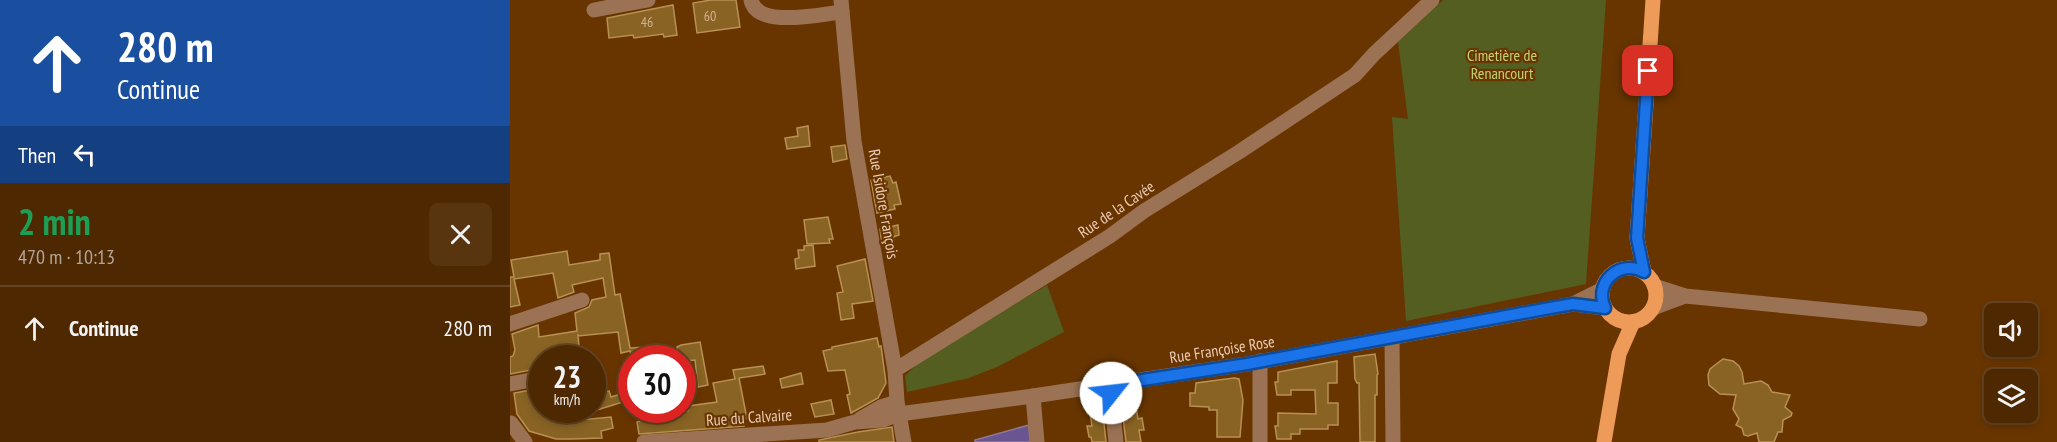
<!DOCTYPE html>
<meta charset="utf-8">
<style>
:root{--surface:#4e2800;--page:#58340f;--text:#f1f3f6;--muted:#b3a699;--line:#654422}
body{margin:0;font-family:"PT Sans Narrow",sans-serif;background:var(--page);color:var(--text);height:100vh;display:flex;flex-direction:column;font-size:22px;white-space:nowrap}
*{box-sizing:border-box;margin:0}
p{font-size:20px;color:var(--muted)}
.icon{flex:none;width:33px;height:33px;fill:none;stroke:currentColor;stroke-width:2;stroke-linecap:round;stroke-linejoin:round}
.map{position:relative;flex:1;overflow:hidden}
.details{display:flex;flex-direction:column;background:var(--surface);width:510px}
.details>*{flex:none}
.banner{background:#1a4fa0;color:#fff;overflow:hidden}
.tools{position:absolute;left:1474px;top:303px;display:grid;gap:12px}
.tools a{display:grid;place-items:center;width:54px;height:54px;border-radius:9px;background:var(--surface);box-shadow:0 3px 9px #0003,0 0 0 2px var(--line);font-size:30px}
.speed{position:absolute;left:18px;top:345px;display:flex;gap:12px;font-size:30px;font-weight:700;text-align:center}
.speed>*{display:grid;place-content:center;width:78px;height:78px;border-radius:50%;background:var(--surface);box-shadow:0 3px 9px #0003,0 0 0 2px var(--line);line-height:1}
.speed small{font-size:15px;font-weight:400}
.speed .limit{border:9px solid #d22;background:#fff;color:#111}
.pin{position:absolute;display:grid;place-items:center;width:51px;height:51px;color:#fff;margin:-26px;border-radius:12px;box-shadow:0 3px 9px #0006}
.me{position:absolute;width:66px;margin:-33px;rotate:61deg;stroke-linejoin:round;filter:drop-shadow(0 0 4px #0008)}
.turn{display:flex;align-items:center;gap:21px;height:126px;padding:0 18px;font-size:27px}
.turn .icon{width:78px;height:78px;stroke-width:2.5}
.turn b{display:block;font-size:42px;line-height:51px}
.then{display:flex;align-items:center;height:57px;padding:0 18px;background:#0003;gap:12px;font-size:22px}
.round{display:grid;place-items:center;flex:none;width:63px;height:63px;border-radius:9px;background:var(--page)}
.overview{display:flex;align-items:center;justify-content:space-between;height:102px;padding:0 18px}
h1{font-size:36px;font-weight:700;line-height:45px;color:#1e9e55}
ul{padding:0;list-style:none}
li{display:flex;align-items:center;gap:18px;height:84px;padding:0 18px;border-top:2px solid var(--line)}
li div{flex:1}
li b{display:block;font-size:22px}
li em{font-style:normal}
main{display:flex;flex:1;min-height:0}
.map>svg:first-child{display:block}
.green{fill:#545e20}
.water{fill:#695690;stroke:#90799b;stroke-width:1.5}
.building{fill:#886323;stroke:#b89153;stroke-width:1.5}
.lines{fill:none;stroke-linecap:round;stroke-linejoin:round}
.minor{stroke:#9b7253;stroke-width:15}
.major{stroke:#ee9b59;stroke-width:15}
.route-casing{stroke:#114b97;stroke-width:15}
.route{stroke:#1a73e8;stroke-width:10}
.labels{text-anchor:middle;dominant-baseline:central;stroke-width:4.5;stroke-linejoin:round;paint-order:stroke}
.number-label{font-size:14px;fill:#d2b190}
.park-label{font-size:16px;fill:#c1d273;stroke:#683500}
.street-label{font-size:16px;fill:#eacbb5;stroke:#683500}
</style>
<main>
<section class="details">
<div class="banner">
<div class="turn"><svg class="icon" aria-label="ahead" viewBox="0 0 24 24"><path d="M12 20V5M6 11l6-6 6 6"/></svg><div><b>280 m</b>Continue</div></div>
<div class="then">Then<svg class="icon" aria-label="left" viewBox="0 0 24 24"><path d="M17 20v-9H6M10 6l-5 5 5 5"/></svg></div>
</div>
<div class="overview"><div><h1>2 min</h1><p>470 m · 10:13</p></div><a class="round"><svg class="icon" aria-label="close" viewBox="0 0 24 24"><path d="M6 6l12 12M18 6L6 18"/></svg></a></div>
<ul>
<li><svg class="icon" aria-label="ahead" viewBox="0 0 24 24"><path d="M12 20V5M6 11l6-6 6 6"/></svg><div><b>Continue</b></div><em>280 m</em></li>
</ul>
</section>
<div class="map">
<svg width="1547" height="442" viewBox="0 0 1547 442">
<rect width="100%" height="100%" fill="#683500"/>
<g class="green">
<path d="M 933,0 L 1096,0 L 1076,284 L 896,321 L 882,117 L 898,119 L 888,42 Z"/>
<path d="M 537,285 L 554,332 L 487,367 L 459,378 L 397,392 L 395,376 L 410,361 Z"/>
</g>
<path class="water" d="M 519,425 L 520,442 L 465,442 L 465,440 Z"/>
<g class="building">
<path d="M 201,0 L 226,0 L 230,27 L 187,33 L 183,3 Z"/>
<path d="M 163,5 L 167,35 L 154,37 L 153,34 L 124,38 L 123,35 L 99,38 L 97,18 Z"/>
<path d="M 298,126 L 300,146 L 277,149 L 275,138 L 288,136 L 287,128 Z"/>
<path d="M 335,145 L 337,159 L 323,162 L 321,147 Z"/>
<path d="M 380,176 L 383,183 L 386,182 L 391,204 L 384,205 L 385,209 L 367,213 L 361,180 Z"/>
<path d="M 318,217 L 323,239 L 319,239 L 320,243 L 297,244 L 294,220 Z"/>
<path d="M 388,225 L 389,235 L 383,237 L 384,242 L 372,244 L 370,229 Z"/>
<path d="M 303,245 L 305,266 L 286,269 L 285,259 L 289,258 L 288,250 L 294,250 L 294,246 Z"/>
<path d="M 57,251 L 59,265 L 90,260 L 90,254 L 99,253 L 105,295 L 110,294 L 120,348 L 136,347 L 139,358 L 122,358 L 120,351 L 111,353 L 108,332 L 68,336 L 68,334 L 69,347 L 45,349 L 45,358 L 32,358 L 32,368 L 0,374 L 0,357 L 3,356 L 5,350 L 2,334 L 28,325 L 29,337 L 67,331 L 65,313 L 79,307 L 82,300 L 96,297 L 93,278 L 62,285 L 64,292 L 48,298 L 43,273 L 4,279 L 10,305 L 0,307 L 0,277 L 4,277 L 1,260 Z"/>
<path d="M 355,259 L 363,301 L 342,304 L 344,318 L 331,320 L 327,293 L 333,292 L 327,266 Z"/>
<path d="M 367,338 L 369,347 L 371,346 L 376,383 L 368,398 L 341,413 L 337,395 L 340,394 L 335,370 L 318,371 L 313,351 L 322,349 L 322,347 Z"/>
<path d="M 190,342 L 198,385 L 188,387 L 185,360 L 172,361 L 172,358 L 148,358 L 148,352 L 167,350 L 167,347 L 171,345 Z"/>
<path d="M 865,354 L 868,374 L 867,375 L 867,395 L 865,395 L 865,442 L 850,442 L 849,383 L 847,383 L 845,379 L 844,357 Z"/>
<path d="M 1213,359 L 1223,361 L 1229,366 L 1232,372 L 1234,384 L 1251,381 L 1258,385 L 1262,392 L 1280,395 L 1275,407 L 1282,413 L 1281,416 L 1273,420 L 1272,432 L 1268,432 L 1264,442 L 1249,442 L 1247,433 L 1238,436 L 1234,435 L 1232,428 L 1226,425 L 1229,419 L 1223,409 L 1226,395 L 1210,394 L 1199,385 L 1198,375 L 1200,369 Z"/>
<path d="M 827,361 L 827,383 L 818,383 L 818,403 L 828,403 L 828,425 L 818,425 L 818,429 L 790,429 L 790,434 L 781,434 L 781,439 L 767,439 L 765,426 L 768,426 L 768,413 L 806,414 L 805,390 L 781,390 L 781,395 L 767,395 L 765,382 L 768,382 L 768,372 Z"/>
<path d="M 253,366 L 255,374 L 229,378 L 237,419 L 233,419 L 234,426 L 129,434 L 127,422 L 133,420 L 132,415 L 156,410 L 156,412 L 178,411 L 178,406 L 207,402 L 203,383 L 225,379 L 223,370 Z"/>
<path d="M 291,373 L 293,384 L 272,388 L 270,379 Z"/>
<path d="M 724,378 L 729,379 L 733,400 L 730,437 L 707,437 L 707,410 L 699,410 L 699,407 L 680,406 L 680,393 L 685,393 L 686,383 Z"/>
<path d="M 32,388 L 32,410 L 49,410 L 50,418 L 70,418 L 70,420 L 101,417 L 103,428 L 91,431 L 92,438 L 62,439 L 46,439 L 19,431 L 7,414 L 4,393 Z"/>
<path d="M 99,391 L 101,397 L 114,393 L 116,401 L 87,410 L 83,395 Z"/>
<path d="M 624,394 L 628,419 L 632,418 L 634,430 L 629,430 L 631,442 L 616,442 L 611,401 L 616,400 L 616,395 Z"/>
<path d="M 321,400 L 324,414 L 305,417 L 301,404 Z"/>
<path d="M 586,400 L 587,405 L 592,404 L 596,442 L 582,442 L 581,437 L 579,437 L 577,426 L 582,426 L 578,401 Z"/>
<path d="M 382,427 L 384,442 L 309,442 L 309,440 L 348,432 Z"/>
</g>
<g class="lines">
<g class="minor">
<path d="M 241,0 C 247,29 310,14 332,12"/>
<path d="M 331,0 L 344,141 L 385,370 L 387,402 L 394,442"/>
<path d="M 84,10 L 138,0"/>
<path d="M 1144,286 L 1175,296 L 1410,319"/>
<path d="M 1063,304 L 1093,289"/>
<path d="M 1143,308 L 1175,296"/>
<path d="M 0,324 L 72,300"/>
<path d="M 882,339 L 883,442"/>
<path d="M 750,361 L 750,442"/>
<path d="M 385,370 L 600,236 L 634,211 L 729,152 L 845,75 L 864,54 L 922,0"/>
<path d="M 0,384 L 32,378"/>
<path d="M 600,385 L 606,442"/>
<path d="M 523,396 L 527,442"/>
<path d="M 350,419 L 371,407 L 387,402"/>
<path d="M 1,423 L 15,442"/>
<path d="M 134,442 L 317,430 L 345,422 L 373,420 L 389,414 L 523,396 L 737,364 L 1063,304 L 1095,308"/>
</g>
<g class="major">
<circle cx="1119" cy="295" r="27"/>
<path d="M 1134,272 L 1127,238 L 1143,0"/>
<path d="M 1094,442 L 1109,354 L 1123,322"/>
</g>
</g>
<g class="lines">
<defs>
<path id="route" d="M 601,393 L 600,385 L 737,364 L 1040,308 L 1063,304 L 1095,308 C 1083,283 1110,258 1134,272 L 1127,238 L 1138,71"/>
</defs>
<use href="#route" class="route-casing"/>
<use href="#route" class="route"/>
</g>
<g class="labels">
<g class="number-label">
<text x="200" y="16">60</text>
<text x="137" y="22">46</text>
</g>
<g class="park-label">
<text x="992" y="55">Cimetière de<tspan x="992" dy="18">Renancourt</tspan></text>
</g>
<g class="street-label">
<text transform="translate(374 204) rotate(80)">Rue Isidore François</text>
<text transform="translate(606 209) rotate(-34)">Rue de la Cavée</text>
<text transform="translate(712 349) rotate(-9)">Rue Françoise Rose</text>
<text transform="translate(239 417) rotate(-4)">Rue du Calvaire</text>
</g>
</g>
</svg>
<div class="tools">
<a><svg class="icon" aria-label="sound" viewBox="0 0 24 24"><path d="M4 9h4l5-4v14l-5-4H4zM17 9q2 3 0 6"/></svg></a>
<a><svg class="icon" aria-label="layers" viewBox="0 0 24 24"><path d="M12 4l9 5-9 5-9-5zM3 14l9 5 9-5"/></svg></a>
</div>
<div class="speed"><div>23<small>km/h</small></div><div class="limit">30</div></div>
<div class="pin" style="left:1138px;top:71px;background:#d93025"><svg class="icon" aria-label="arrive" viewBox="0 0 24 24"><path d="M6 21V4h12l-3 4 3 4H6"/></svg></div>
<svg class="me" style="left:601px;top:393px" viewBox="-20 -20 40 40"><circle r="19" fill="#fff"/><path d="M0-13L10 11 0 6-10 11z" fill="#1a73e8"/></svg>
</div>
</main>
